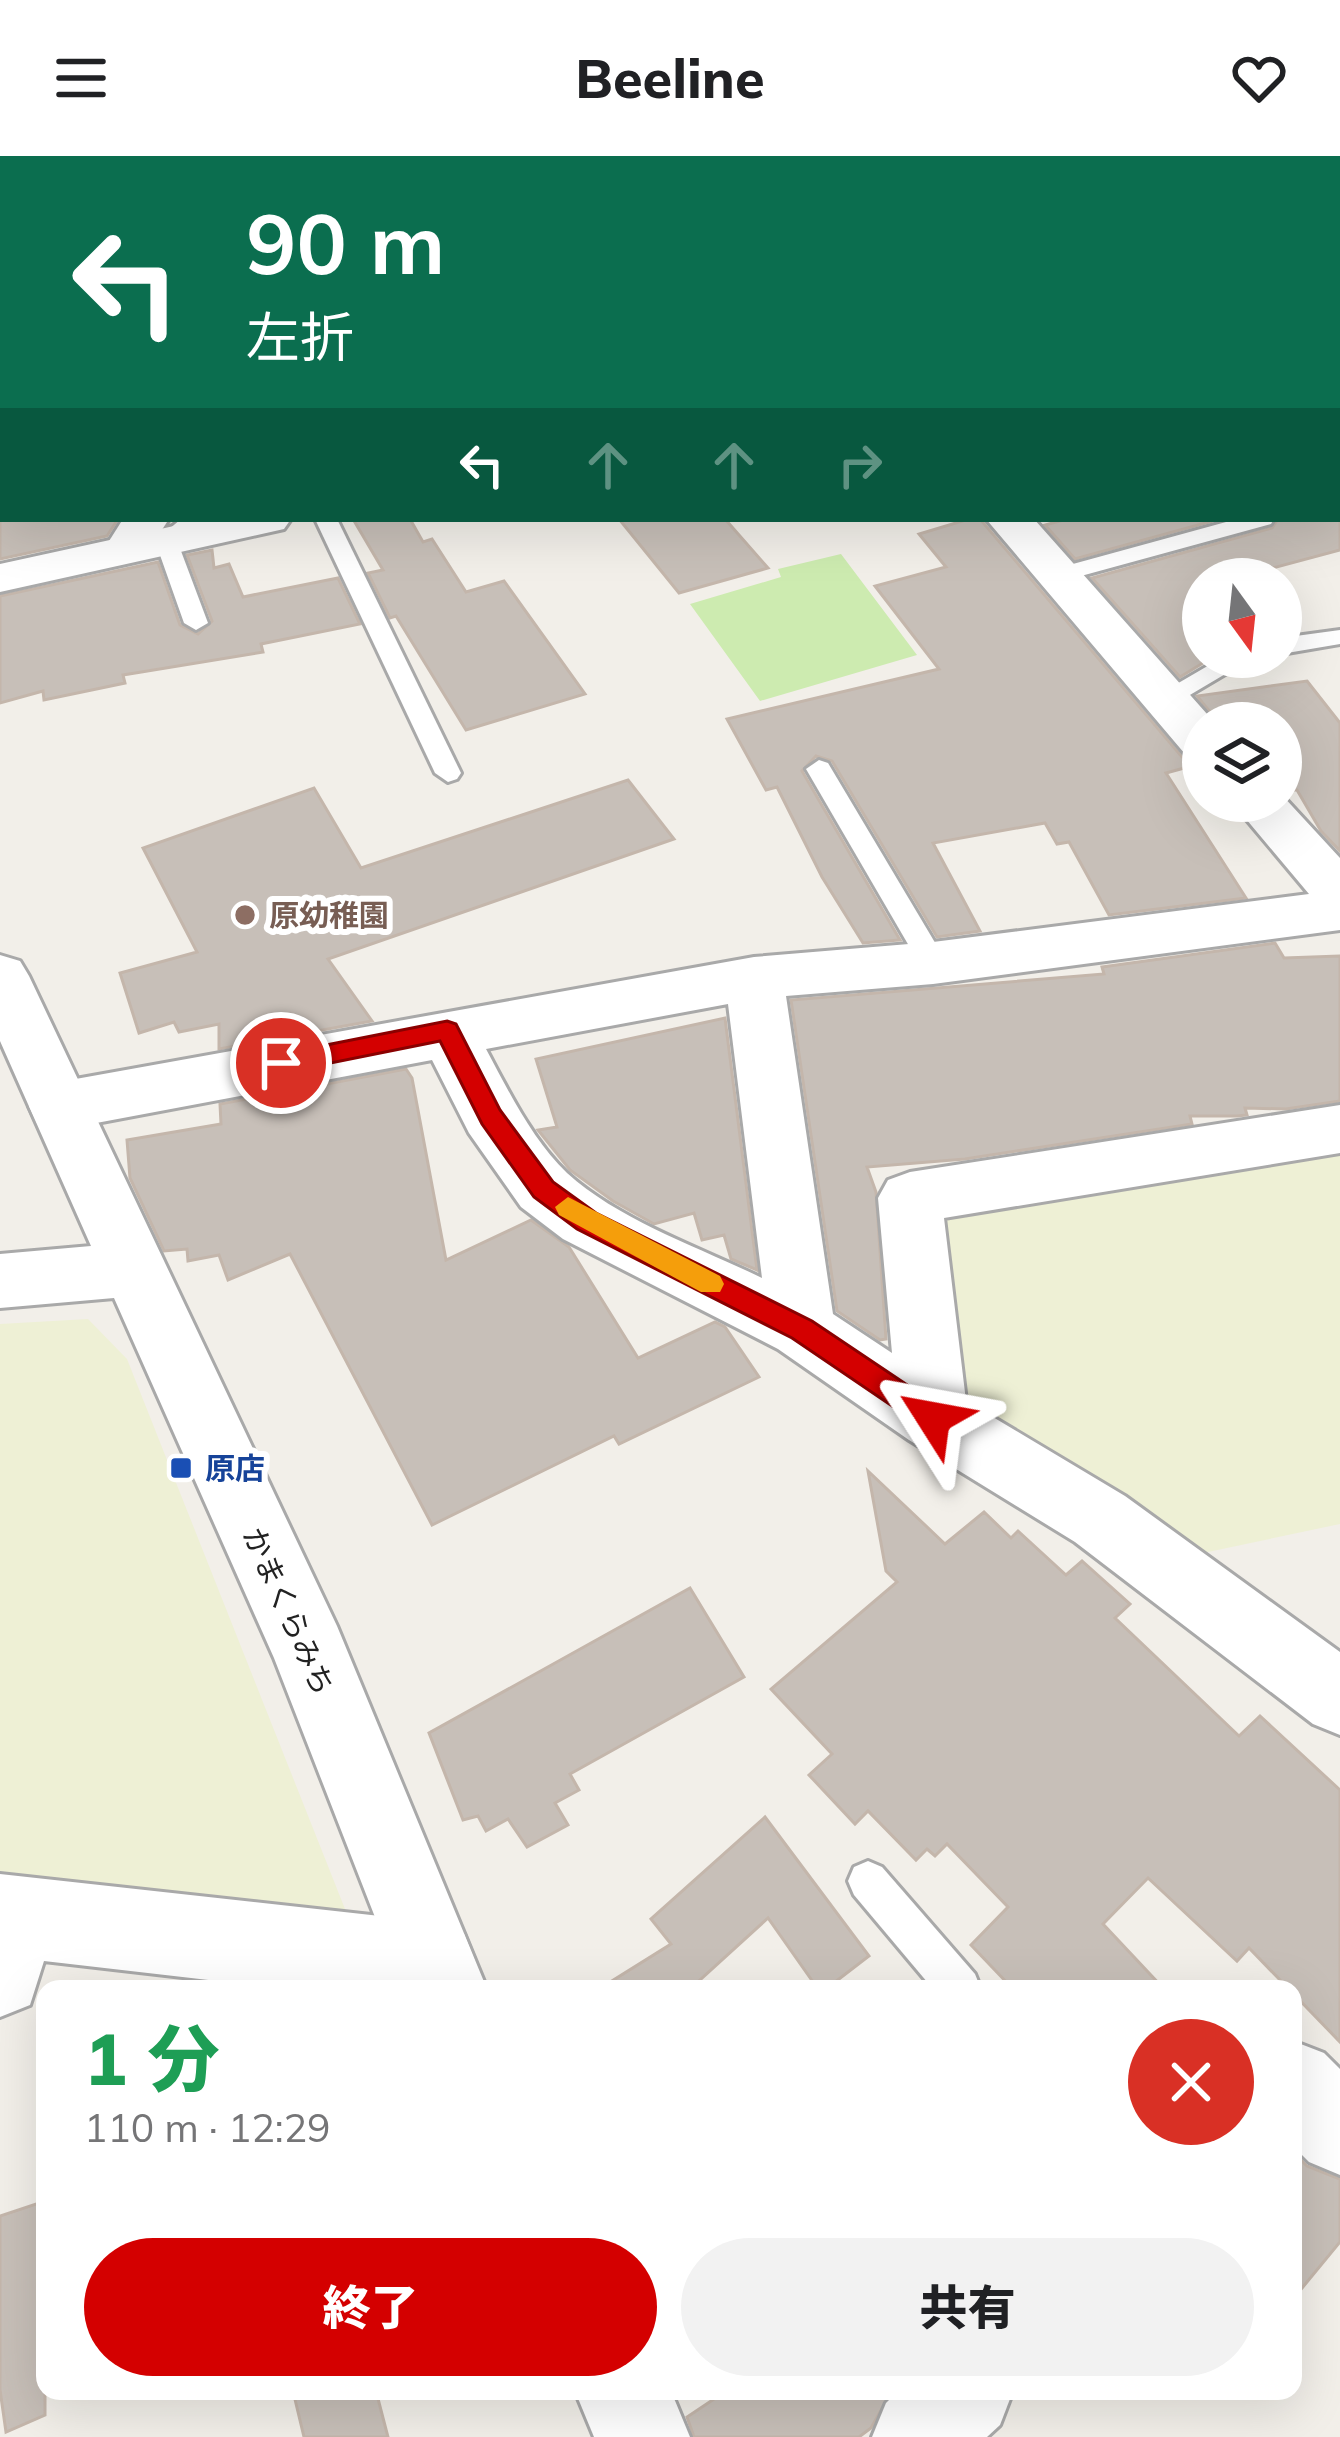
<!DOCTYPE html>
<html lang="ja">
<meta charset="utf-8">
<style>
:root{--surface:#fff;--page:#f2f2f2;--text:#202124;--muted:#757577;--accent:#d40000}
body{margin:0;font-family:Mulish,"Noto Sans JP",sans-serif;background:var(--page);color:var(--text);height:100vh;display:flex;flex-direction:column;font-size:45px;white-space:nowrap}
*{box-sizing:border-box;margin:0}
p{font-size:39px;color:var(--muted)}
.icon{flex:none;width:66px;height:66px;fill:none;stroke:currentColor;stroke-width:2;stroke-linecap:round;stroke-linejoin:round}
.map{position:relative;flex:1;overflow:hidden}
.side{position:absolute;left:36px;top:1824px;width:1266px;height:420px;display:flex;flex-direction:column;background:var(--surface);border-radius:24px;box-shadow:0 12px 48px #0002}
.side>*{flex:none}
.hud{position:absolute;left:0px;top:0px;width:1341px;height:366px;box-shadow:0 12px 48px #0002;background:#0b6e4f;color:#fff;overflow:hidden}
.needle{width:78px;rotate:165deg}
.fabs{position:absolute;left:1182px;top:402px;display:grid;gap:24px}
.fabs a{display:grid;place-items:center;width:120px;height:120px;border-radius:50%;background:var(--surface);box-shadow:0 12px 48px #0002;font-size:60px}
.pin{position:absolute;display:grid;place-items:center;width:102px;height:102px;color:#fff;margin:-51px;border:6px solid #fff;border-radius:50%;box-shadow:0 3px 12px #0007}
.me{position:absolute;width:132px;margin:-66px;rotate:304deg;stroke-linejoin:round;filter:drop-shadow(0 0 9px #0008)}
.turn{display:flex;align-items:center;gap:42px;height:252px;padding:0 48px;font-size:54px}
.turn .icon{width:156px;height:156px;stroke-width:2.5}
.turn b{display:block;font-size:84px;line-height:102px}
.lanes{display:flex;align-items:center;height:114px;padding:0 48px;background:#0003;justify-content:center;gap:60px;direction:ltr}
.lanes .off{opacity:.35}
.round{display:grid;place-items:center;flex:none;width:126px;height:126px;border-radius:63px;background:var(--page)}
.headline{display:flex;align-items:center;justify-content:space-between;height:204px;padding:0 48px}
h1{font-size:72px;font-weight:800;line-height:90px;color:#1e9e55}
.cta{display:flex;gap:24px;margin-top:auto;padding:24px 48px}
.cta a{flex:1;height:138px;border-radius:72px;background:var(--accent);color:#fff;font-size:48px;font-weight:800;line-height:138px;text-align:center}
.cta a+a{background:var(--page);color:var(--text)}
header{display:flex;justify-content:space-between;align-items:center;height:156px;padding:0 48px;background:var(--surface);font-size:54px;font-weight:800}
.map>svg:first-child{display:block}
.farmland{fill:#eef0d5}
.grass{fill:#cdebb0}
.building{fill:#c7bfb8;stroke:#c4b6ab;stroke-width:3}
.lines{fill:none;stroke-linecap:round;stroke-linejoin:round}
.service-casing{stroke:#a9a9a9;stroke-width:6}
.minor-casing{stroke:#a9a9a9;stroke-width:6}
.tertiary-casing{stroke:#a9a9a9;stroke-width:6}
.service{fill:#fff;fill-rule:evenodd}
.minor{fill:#fff;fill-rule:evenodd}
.tertiary{fill:#fff;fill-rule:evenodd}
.route{fill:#d40000;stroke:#8a0000;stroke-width:3}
.slow{fill:#f59e0b}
.education-dot{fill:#8d6e63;stroke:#fff;stroke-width:4.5}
.transit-dot{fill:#1a4fb4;stroke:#fff;stroke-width:4.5}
.labels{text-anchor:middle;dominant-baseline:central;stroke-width:12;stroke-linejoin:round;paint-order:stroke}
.education-label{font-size:30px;font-weight:bold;fill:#785e54;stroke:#fff;text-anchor:start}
.transit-label{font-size:30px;font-weight:bold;fill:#164399;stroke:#fff;text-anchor:start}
.street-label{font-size:30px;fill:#222;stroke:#fff}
</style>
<header><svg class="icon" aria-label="menu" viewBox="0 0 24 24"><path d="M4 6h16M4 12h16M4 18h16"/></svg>Beeline<svg class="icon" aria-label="heart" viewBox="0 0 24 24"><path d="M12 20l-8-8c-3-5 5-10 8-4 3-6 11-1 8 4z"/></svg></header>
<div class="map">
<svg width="1340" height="2281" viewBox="0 0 1340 2281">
<rect width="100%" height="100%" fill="#f2efe9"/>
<g class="farmland">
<path d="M 1340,985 L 1340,1368 L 1189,1400 L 951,1251 L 927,1054 Z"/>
<path d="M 88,1163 L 127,1203 L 345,1753 L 325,1759 L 0,1720 L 0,1168 Z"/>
</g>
<path class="grass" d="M 841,398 L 917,499 L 760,545 L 690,448 L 781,421 L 778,413 Z"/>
<g class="building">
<path d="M 0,363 L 118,363 L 107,380 L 0,403 Z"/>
<path d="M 353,363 L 410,363 L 423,386 L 432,383 L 466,436 L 504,425 L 585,538 L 466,574 L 396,460 L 390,462 L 368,417 L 383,414 Z"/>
<path d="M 619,363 L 725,363 L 768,412 L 679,437 Z"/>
<path d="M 969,363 L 980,363 L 1182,601 L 1203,607 L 1166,617 L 1246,742 L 1109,759 L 1069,686 L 1057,688 L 1045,667 L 933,687 L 980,775 L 937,781 L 832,605 L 816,600 L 802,615 L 900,784 L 863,787 L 822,721 L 777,631 L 766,634 L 727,563 L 939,513 L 875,430 L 946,411 L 919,378 Z"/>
<path d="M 1067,363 L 1220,363 L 1075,403 L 1045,369 Z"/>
<path d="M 1278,363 L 1340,363 L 1340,394 L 1232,423 L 1203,423 L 1203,507 L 1180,521 L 1092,422 L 1272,372 Z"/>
<path d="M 212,394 L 214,412 L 229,408 L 243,441 L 338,422 L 360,468 L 261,488 L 263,496 L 123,519 L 125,527 L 44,544 L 43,535 L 0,547 L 0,440 L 158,406 L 180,469 L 198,478 L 212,465 L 187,399 Z"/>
<path d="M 1307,525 L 1340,567 L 1340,695 L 1321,675 L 1297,634 L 1281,634 L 1281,567 L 1219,567 L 1197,540 Z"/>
<path d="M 628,624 L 674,683 L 328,803 L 372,865 L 219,893 L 219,868 L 179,876 L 174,866 L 139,877 L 120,817 L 197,796 L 143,692 L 314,632 L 361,712 Z"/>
<path d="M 1275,787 L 1284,802 L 1340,800 L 1340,945 L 1286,953 L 1245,952 L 1247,959 L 1237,960 L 1190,960 L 1192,968 L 965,1003 L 867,1011 L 876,1036 L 886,1183 L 880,1184 L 837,1155 L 791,844 L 1104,818 L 1102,811 Z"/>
<path d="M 725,862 L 757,1114 L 731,1103 L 724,1079 L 702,1084 L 694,1057 L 654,1068 L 613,1045 L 570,1014 L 538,974 L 557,971 L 536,903 Z"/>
<path d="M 406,913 L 412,922 L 446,1104 L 531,1064 L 569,1091 L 638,1202 L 715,1166 L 725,1171 L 759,1221 L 619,1288 L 614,1280 L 432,1369 L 290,1098 L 228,1124 L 219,1099 L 188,1105 L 187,1093 L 164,1095 L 130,1022 L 127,984 L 221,968 L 220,948 Z"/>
<path d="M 868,1315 L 945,1388 L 984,1356 L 1011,1382 L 1018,1375 L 1066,1419 L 1082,1405 L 1130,1448 L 1115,1462 L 1239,1580 L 1260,1560 L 1340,1634 L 1340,1886 L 1249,1792 L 1237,1805 L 1148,1722 L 1103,1768 L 1164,1833 L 1013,1833 L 971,1789 L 1008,1751 L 947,1688 L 935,1700 L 927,1693 L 916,1704 L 868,1655 L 855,1668 L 809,1619 L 832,1598 L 771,1533 L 897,1426 L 886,1415 Z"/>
<path d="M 690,1432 L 744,1521 L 570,1618 L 579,1634 L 555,1647 L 568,1669 L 527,1691 L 508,1663 L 486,1675 L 478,1660 L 463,1664 L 429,1577 Z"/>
<path d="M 765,1661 L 869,1800 L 826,1833 L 818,1833 L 768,1762 L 690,1833 L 599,1833 L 671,1788 L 651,1763 Z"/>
<path d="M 1293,1996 L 1307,2010 L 1340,2023 L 1340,2086 L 1293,2143 Z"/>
<path d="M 45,2045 L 45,2259 L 6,2276 L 0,2234 L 0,2060 Z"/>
<path d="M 293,2235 L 376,2235 L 388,2281 L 304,2281 Z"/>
<path d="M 726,2235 L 892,2235 L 871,2272 L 859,2281 L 694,2281 L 687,2261 Z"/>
</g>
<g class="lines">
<defs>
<g id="service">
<path d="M 3,37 L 3,49 L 0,50 L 0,38 Z"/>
<rect x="1338" y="335" width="2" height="14"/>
<path d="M 181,363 L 207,363 L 178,387 L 208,467 L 196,474 L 184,467 L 155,385 Z"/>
<path d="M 315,363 L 337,363 L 461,617 L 457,623 L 448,626 L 435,617 Z"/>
<path d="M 1237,363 L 1274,363 L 1271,368 L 1059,426 L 1047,419 L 1051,414 Z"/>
<path d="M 1340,474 L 1340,488 L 1281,498 L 1281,482 Z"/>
<path d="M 1223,501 L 1254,501 L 1173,549 L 1164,551 L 1151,543 Z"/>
<path d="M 819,604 L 828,607 L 943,800 L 947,807 L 943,814 L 923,814 L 806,613 Z"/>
<path d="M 868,1705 L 882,1711 L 975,1818 L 981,1833 L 933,1833 L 854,1739 L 848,1725 L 854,1711 Z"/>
</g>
<g id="minor">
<path d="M 462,0 L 501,0 L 460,3 Z"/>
<path d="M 709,0 L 745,0 L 747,3 L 711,3 Z"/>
<rect x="1338" y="31" width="2" height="25"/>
<path d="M 123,363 L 169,363 L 143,403 L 127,407 L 111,403 L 104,393 Z"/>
<path d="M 986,363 L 1034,363 L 1215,567 L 1203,567 L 1203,603 L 1185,598 Z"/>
<path d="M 1281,638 L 1340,702 L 1340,774 L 933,828 L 786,840 L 833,1158 L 892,1197 L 878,1042 L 888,1024 L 910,1016 L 1340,949 L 1340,997 L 944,1062 L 966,1245 L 1125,1340 L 1340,1496 L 1340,1579 L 1313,1568 L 1075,1386 L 909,1284 L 778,1193 L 563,1083 L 521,1051 L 469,977 L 432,904 L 59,974 L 37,967 L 29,950 L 37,933 L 59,926 L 754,801 L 933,786 L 1309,738 L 1231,645 L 1281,645 ZM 728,848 L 762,1122 C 699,1091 620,1065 567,1017 C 533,985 508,934 486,893 Z"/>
<path d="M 0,1718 L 434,1766 L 464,1778 L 476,1808 L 465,1833 L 287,1833 L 44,1805 L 30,1849 L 0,1861 Z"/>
<path d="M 1293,1885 L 1324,1897 L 1340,1913 L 1340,2019 L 1309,2006 L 1293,1990 Z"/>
<path d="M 898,2235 L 1013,2235 L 1000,2269 L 987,2281 L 872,2281 L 886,2247 Z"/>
</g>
<g id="tertiary">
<rect x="1338" y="151" width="2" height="24"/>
<path d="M 206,363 L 291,363 L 284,373 L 0,436 L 0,408 Z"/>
<path d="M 0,799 L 20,805 L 29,820 L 337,1470 L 487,1833 L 403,1833 L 274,1502 L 114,1142 L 0,1152 L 0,1098 L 91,1090 L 0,885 Z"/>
<path d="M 575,2235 L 671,2235 L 690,2281 L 594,2281 Z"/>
</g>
</defs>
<use href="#service" class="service-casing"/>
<use href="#minor" class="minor-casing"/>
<use href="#tertiary" class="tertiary-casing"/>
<use href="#service" class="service"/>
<use href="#minor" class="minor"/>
<use href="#tertiary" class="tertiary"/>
</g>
<path class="route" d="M 447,865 L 456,868 L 500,954 L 553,1026 L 596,1057 L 812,1165 L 943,1253 L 947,1262 L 943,1271 L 933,1275 L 923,1271 L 792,1182 L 577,1073 L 534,1041 L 482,968 L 440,885 L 281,917 L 269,907 L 281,898 Z"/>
<path class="slow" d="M 568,1041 L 720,1120 L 724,1128 L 720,1136 L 701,1136 L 559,1059 L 555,1051 Z"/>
<circle class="education-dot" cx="245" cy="759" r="12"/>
<rect class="transit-dot" x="169" y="1300" width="24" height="24" rx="6"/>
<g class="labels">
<g class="education-label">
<text x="269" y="759">原幼稚園</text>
</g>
<g class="transit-label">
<text x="205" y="1312">原店</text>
</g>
<g class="street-label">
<text transform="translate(289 1455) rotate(66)">かまくらみち</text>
</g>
</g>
</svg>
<div class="fabs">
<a><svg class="needle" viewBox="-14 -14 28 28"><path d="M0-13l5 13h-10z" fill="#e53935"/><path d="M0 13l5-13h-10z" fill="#757577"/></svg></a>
<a><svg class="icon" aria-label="layers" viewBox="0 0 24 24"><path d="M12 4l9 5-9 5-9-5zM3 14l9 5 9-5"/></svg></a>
</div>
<div class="pin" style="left:281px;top:907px;background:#d93025"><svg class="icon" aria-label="arrive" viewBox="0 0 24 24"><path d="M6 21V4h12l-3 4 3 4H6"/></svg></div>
<svg class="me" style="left:933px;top:1262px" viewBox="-20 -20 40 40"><path d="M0-17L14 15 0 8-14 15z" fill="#d40000" stroke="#fff" stroke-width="4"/></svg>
<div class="hud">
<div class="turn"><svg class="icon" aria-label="left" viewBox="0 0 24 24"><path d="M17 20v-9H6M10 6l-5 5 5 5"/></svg><div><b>90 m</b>左折</div></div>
<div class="lanes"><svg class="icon" aria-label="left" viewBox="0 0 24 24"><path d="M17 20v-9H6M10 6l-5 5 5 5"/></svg><svg class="icon off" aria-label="ahead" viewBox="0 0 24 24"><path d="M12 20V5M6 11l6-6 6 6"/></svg><svg class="icon off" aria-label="ahead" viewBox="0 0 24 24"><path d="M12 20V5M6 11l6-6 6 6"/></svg><svg class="icon off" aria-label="right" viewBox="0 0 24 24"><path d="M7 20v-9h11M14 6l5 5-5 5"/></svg></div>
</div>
<section class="side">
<div class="headline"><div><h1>1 分</h1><p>110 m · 12:29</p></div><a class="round" style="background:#d93025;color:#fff"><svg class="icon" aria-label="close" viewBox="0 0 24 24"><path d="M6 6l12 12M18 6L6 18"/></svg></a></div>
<div class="cta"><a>終了</a><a>共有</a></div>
</section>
</div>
